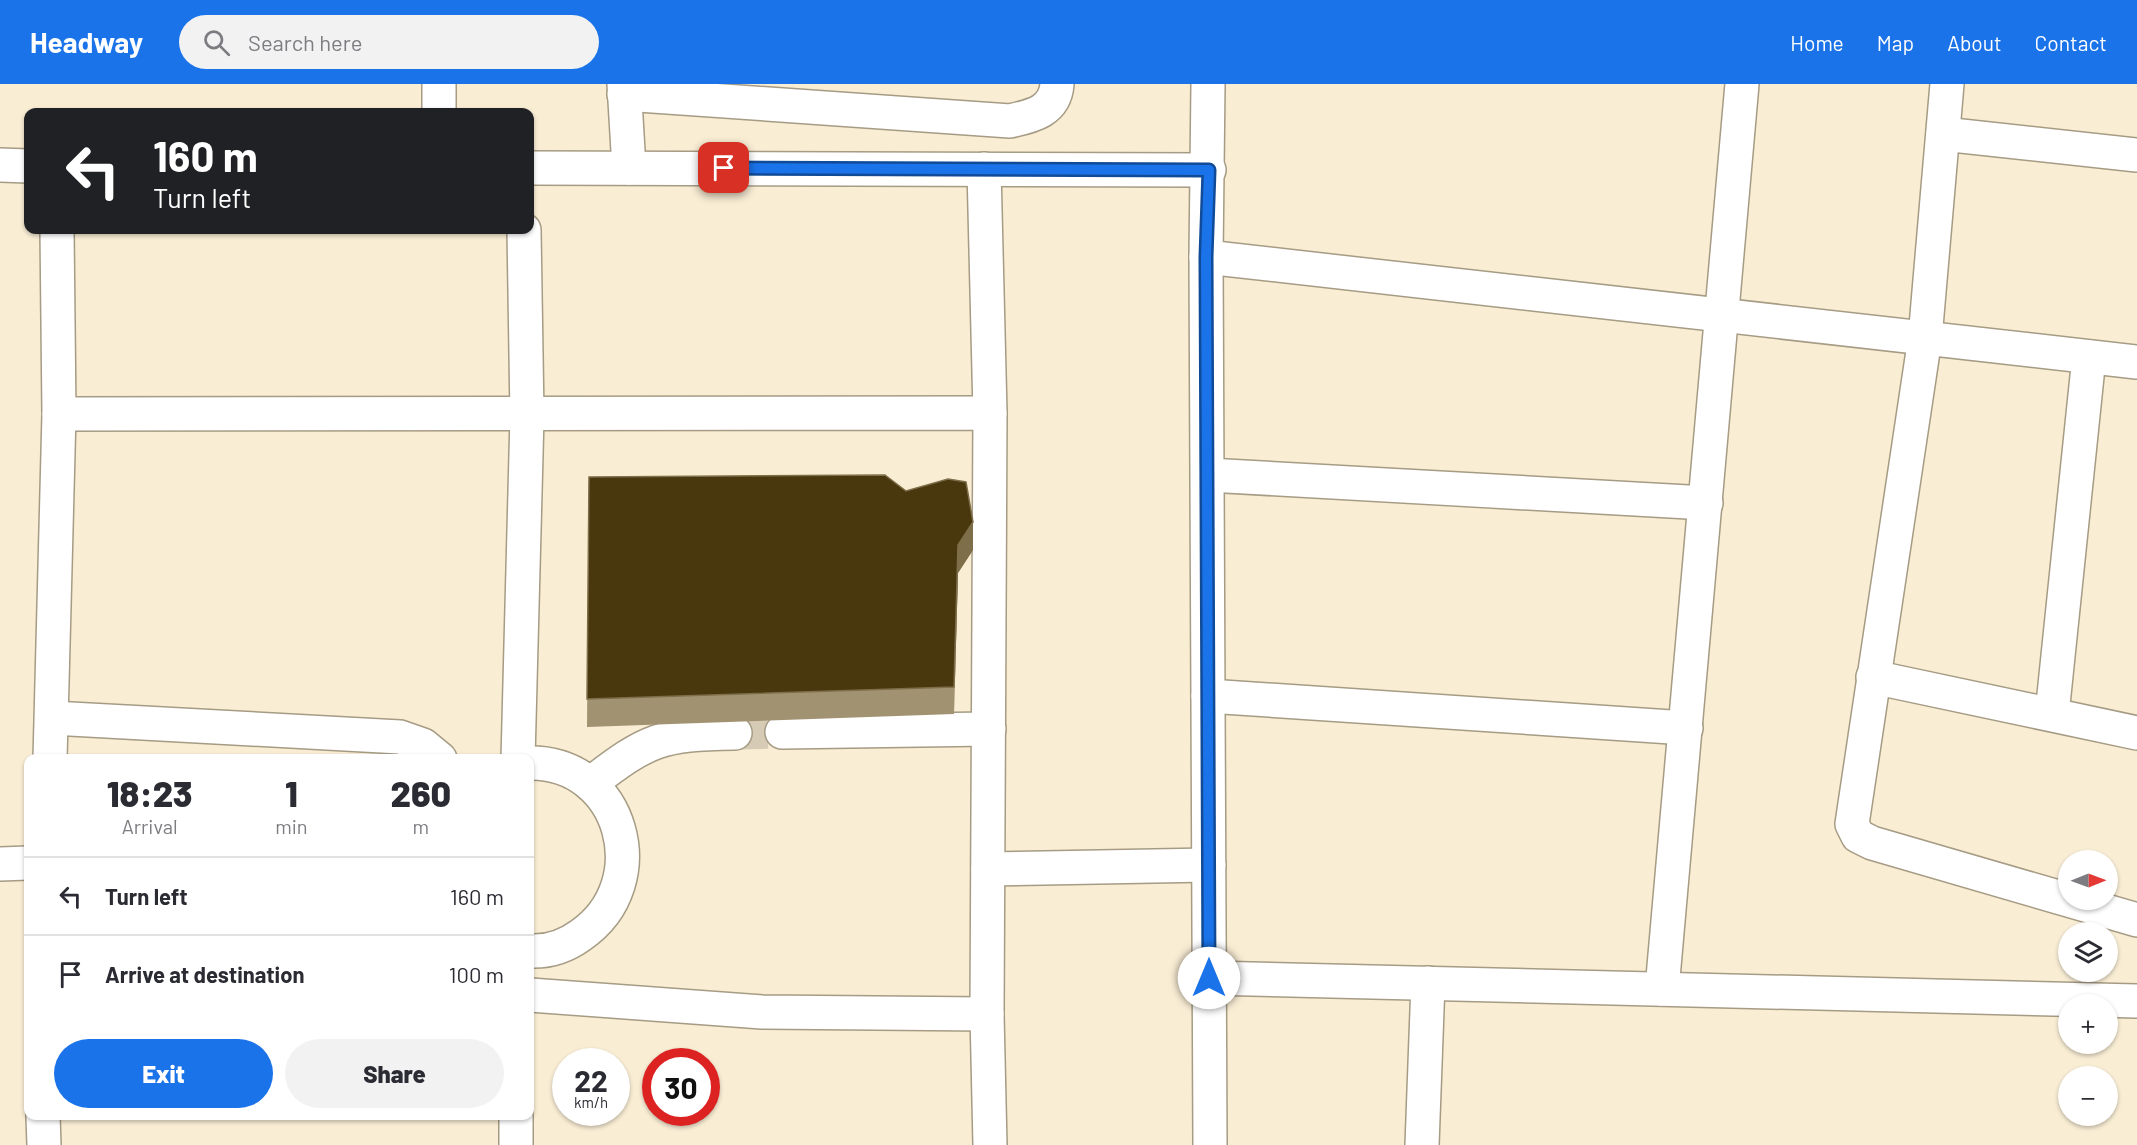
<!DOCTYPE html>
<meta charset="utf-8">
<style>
:root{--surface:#fff;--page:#f2f2f3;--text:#2b2b33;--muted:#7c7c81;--line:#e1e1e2;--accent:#1a73e8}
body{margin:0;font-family:Barlow,sans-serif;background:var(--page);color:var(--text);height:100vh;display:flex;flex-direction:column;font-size:22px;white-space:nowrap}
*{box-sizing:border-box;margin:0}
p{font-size:20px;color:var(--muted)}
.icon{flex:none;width:33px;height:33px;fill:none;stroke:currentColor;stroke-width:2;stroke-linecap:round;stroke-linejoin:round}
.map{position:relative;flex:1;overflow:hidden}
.details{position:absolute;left:24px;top:670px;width:510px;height:366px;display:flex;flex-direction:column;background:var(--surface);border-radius:12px;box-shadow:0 2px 4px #0004}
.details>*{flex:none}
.hud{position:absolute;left:24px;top:24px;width:510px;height:126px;border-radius:12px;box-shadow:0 2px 4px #0004;background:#202124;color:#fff;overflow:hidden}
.needle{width:39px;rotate:89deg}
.buttons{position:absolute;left:2058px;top:766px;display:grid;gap:12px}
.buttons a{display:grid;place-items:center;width:60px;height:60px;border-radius:50%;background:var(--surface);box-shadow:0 2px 4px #0004;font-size:30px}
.speed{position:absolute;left:552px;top:964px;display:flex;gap:12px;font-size:30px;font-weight:700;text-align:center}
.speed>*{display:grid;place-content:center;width:78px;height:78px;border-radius:50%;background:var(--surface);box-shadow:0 2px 4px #0004;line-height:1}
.speed small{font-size:15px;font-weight:400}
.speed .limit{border:9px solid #d22;background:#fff;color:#111}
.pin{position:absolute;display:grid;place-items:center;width:51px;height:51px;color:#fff;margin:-26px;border-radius:12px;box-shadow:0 3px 9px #0006}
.me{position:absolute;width:66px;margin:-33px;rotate:0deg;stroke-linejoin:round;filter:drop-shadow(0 0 4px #0008)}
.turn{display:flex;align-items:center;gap:21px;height:126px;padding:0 30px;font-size:27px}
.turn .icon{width:78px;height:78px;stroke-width:2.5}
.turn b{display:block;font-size:42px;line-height:51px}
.eta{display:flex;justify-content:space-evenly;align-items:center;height:102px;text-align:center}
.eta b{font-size:36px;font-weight:800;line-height:42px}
.primary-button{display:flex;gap:12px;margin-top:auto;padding:12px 30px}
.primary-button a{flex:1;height:69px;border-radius:36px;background:var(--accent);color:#fff;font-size:24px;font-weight:800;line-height:69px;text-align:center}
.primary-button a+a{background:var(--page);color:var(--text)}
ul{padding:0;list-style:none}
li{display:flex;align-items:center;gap:18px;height:78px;padding:0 30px;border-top:2px solid var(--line)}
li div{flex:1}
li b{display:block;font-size:22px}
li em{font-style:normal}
header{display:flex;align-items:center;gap:36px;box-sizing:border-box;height:84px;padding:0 30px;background:var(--accent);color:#fff}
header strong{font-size:28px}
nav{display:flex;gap:33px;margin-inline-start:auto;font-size:21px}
.search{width:420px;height:54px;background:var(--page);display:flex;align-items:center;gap:15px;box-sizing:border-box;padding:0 21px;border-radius:33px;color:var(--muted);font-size:22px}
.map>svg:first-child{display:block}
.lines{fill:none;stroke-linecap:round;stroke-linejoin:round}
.minor-tunnel{stroke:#d6ccb5;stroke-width:33;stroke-dasharray:33 16;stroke-linecap:butt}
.minor-casing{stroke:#a69b84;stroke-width:36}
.minor{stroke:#fff;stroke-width:33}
.wall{fill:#a19271}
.shaded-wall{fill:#7e6e49}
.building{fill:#49380e;stroke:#7e6e49;stroke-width:1.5}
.route-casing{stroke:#114b97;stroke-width:15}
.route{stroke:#1a73e8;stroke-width:10}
</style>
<header>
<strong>Headway</strong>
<div class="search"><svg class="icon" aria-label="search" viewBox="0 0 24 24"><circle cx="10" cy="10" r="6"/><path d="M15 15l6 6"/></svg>Search here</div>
<nav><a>Home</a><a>Map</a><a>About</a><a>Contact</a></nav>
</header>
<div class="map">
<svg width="2137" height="1061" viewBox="0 0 2137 1061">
<rect width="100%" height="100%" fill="#f9edd4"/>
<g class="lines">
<path class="minor-tunnel" d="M 735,649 L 782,648"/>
<defs>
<g id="minor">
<path d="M 624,0 L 629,84"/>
<path d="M 1208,0 L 1206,173 L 1210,1061"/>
<path d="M 1947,0 L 1925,254 L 1852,740 L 1858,752 L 1872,759 L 2137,836"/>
<path d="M 624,10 L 1010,37 C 1033,32 1055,27 1057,0"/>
<path d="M 439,28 L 439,0"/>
<path d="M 1943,50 L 2137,71"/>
<path d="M 0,81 L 28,82"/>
<path d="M 530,84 L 1209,86"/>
<path d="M 984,85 L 990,329"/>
<path d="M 57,146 L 59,330"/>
<path d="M 1206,173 L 2137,278"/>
<path d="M 1208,391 L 1706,419"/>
<path d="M 1873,593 L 2137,649"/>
<path d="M 1208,612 L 1686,644"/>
<path d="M 2052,630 L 2089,273"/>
<path d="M 52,634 L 400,653 L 423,661 L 440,675"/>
<path d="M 782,648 L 989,645"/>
<path d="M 50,675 L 59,330 L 990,329 L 987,930 L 990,1061"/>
<path d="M 518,675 L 527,332 L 524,146"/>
<path d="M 530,679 C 623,678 656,799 581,851 C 566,862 548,868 530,867"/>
<path d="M 590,700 C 648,655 661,650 735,649"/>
<path d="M 0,780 L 28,779"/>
<path d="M 988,785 L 1209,781"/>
<path d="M 1209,894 L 2137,917"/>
<path d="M 1662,905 L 1742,0"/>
<path d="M 530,911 L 762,928 L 987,930"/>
<path d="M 43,1032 L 44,1061"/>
<path d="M 516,1061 L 516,1032"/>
<path d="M 1422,1061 L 1428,899"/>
</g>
</defs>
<use href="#minor" class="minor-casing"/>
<use href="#minor" class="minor"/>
</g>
<path class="wall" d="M 589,393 L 906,407 L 973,466 L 958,489 L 954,630 L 587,643 Z"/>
<path class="shaded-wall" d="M 973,438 L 973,466 L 958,489 L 954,630 L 958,461 Z"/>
<path class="building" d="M 885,391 L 906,407 L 948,395 L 966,398 L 973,438 L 958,461 L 954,603 L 587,615 L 589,393 Z"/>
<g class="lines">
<defs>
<path id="route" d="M 724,84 L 1209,86 L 1206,173 L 1209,894"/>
</defs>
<use href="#route" class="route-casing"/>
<use href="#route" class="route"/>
</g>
</svg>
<div class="buttons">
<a><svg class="needle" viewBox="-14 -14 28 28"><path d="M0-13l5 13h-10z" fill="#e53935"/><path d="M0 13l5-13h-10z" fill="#7c7c81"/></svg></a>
<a><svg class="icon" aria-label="layers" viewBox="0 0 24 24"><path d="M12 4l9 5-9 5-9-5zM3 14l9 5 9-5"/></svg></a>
<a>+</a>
<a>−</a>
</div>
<div class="speed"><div>22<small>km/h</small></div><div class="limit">30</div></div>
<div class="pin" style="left:724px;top:84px;background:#d93025"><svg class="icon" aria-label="arrive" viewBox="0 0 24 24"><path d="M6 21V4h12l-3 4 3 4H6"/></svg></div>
<svg class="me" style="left:1209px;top:894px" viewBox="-20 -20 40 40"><circle r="19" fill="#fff"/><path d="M0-13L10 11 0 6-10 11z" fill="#1a73e8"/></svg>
<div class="hud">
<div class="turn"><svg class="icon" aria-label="left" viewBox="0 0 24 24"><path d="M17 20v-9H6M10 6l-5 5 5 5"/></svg><div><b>160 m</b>Turn left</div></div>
</div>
<section class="details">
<div class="eta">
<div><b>18:23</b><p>Arrival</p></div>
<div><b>1</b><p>min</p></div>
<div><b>260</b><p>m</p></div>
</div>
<ul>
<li><svg class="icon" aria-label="left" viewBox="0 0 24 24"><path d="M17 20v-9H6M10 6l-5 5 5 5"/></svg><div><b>Turn left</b></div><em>160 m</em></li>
<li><svg class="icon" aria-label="arrive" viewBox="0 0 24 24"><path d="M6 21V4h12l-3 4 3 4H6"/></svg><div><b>Arrive at destination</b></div><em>100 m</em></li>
</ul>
<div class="primary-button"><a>Exit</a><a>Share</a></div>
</section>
</div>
